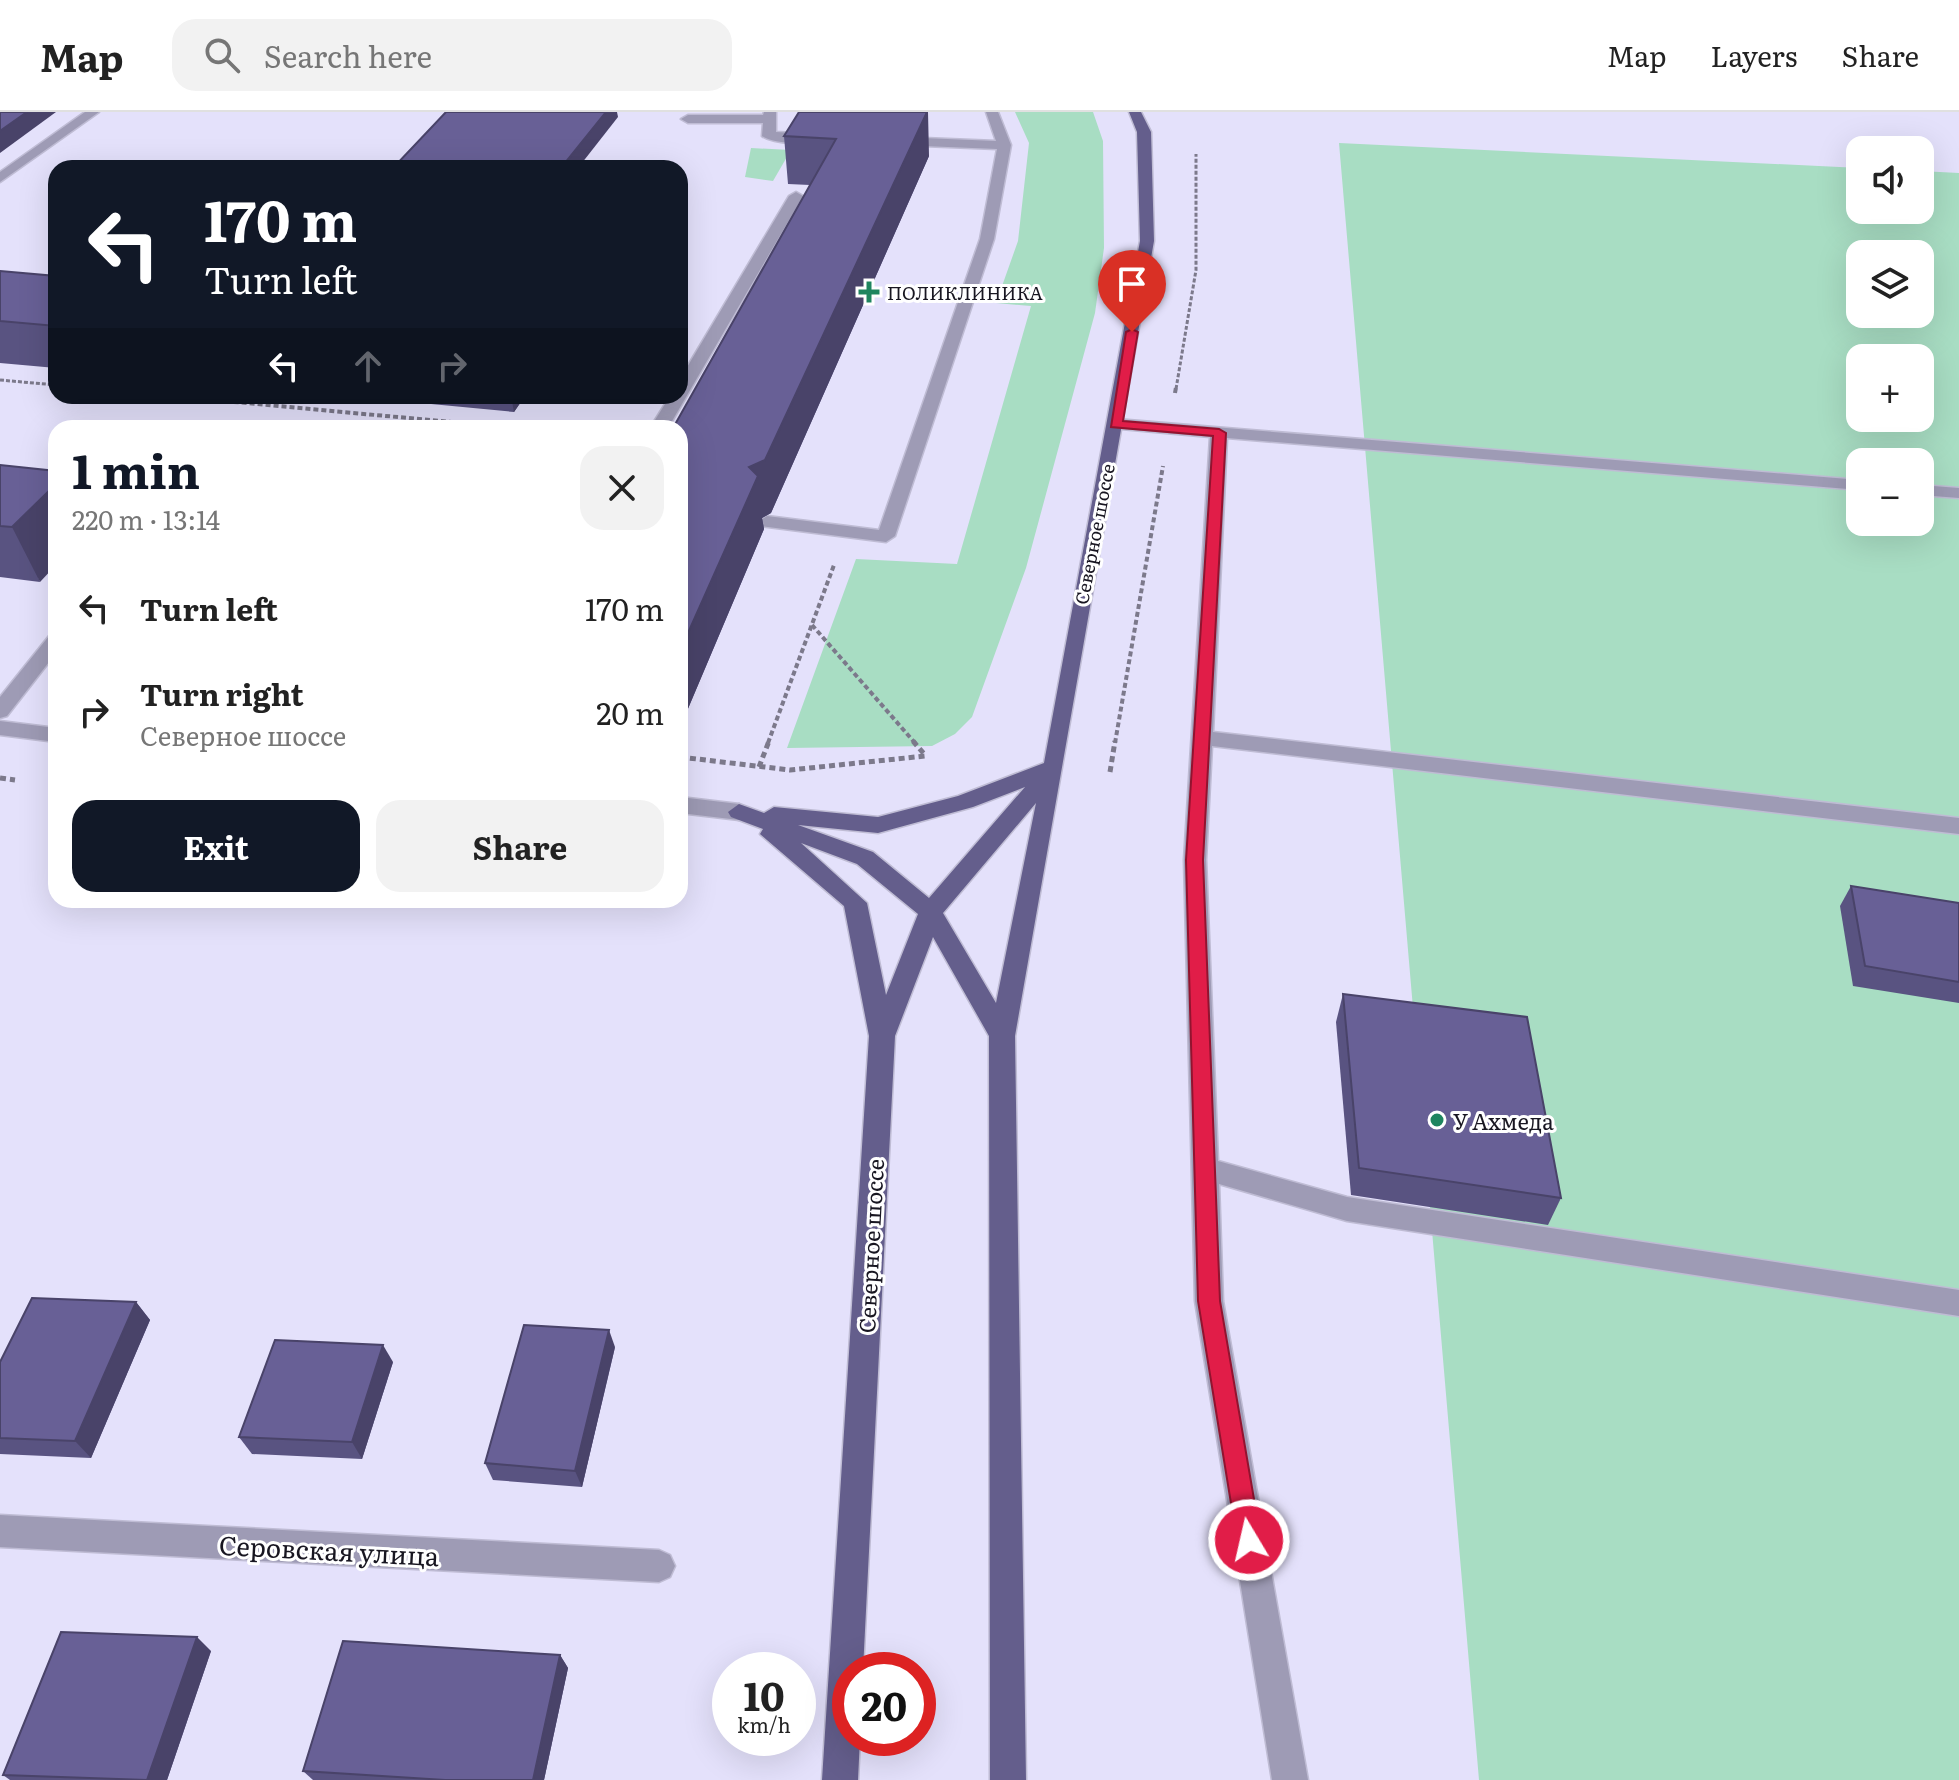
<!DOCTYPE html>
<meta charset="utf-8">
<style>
:root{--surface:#fff;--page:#f2f2f2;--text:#222;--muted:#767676;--line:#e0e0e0;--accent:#111827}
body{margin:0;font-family:Literata,serif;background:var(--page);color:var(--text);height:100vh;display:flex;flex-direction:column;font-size:30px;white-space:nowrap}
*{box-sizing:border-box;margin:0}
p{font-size:26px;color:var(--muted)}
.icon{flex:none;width:44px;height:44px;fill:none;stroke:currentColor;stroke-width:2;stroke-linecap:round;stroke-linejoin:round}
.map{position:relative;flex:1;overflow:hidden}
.drawer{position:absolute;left:48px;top:308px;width:640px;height:488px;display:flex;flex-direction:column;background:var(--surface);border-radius:24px;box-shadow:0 8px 32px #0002}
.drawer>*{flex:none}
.top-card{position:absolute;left:48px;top:48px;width:640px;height:244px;border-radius:24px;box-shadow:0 8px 32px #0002;background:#111827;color:#fff;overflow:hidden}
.tools{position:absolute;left:1846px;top:24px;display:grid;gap:16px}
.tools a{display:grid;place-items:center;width:88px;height:88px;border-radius:16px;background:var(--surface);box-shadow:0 8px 32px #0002;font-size:40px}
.speed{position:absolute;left:712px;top:1540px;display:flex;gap:16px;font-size:40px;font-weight:700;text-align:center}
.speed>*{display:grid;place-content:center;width:104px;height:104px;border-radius:50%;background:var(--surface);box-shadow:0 8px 32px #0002;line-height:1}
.speed small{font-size:20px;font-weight:400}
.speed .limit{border:12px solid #d22;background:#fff;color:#111}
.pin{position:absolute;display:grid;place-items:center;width:68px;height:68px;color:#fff;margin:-82px -34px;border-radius:50% 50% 50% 0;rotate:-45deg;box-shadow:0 0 8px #0007}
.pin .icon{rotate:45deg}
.me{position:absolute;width:88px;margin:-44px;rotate:351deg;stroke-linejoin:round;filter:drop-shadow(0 0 6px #0008)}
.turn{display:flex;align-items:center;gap:28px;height:168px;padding:0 24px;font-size:36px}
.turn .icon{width:104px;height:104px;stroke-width:2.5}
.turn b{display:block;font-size:56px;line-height:68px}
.lanes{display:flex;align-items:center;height:76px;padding:0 24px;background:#0003;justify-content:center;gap:40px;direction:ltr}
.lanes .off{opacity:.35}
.round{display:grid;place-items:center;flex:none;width:84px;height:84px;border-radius:24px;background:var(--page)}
.summary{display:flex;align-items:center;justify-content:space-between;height:136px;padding:0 24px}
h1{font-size:48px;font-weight:700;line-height:60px;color:var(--accent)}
.cta{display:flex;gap:16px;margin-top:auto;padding:16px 24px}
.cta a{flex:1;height:92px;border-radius:24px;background:var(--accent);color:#fff;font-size:32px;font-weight:700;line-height:92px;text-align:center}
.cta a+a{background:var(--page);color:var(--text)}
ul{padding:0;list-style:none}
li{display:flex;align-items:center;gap:24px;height:104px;padding:0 24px}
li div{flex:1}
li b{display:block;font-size:30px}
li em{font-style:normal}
header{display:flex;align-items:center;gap:48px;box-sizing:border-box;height:112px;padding:0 40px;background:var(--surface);border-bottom:2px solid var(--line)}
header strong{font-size:38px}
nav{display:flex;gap:44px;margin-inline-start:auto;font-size:28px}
.search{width:560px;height:72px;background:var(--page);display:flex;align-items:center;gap:20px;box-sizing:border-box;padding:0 28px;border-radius:24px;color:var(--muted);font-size:30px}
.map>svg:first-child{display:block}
.green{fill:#a8ddc3;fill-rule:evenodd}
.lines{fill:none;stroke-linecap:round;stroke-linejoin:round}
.service-casing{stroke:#bfbcd4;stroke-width:3}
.minor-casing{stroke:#bfbcd4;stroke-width:3}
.tertiary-casing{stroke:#bfbcd4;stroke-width:3}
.primary-casing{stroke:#bfbcd4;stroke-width:3}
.path-far2{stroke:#7c798b;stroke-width:3;stroke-dasharray:4 2;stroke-linecap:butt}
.path-far1{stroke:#7c798b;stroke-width:4;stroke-dasharray:5 3;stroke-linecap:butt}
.path{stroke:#7c798b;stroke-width:5;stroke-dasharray:6 4;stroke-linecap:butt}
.service{fill:#9e9bb5;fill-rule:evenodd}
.minor{fill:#9e9bb5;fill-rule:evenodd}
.tertiary{fill:#9e9bb5;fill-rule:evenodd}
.primary{fill:#645e8c;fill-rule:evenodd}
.wall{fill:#595381}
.shaded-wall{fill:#494369}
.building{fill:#686096;stroke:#494369;stroke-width:2}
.route{fill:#e11d48;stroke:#92132f;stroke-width:2}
.poi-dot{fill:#1f855f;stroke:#fff;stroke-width:3}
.labels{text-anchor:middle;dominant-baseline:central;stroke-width:6;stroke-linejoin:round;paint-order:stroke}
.far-poi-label{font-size:18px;fill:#181621;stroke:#fff;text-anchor:start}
.far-street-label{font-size:18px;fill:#181621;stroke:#fff}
.poi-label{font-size:22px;fill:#181621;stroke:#fff;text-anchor:start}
.street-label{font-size:22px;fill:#181621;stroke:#fff}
.near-street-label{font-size:26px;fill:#181621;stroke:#fff}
</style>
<header>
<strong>Map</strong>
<div class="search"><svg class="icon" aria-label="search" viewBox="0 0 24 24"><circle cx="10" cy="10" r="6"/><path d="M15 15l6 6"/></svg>Search here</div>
<nav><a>Map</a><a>Layers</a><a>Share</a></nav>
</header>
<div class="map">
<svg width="1959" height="1668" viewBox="0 0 1959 1668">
<rect width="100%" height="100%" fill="#e4e1fb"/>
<g class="green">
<path d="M 1015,0 L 1093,0 L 1103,29 L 1104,136 L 1095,201 L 1026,456 L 972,605 L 955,622 L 932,634 L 787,636 L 856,447 L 957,452 L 1031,194 L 996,191 L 1018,129 L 1029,31 Z"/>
<path d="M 1339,31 L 1860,56 L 1860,98 L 1920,98 L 1920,59 L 1959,61 L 1959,1668 L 1479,1668 ZM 1860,142 L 1920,142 L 1920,202 L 1860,202 ZM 1860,246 L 1920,246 L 1920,306 L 1860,306 ZM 1860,350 L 1920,350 L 1920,410 L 1860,410 Z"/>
<path d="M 751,36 L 791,38 L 773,69 L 745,65 Z"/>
</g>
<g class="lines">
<defs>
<g id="service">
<path d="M 85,0 L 99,0 L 0,70 L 0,60 Z"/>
<path d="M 764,0 L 776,0 L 776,20 L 815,22 L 822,26 C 811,34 773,32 762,24 L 763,11 L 688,11 L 681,7 L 688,3 L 763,3 Z"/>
<path d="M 986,0 L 998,0 L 1011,33 L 994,127 L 895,424 L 886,430 L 761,414 L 758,410 L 767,404 L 879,418 L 980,127 L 997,37 L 899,33 L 892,29 L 899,25 L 996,29 Z"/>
<path d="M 796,80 L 803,84 L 668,316 L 650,316 L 670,284 L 680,284 L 680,267 L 789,84 Z"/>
<path d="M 1116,307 L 1860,368 L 1860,378 L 1227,326 L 1213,620 L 1959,706 L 1959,722 L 1212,634 L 1206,748 L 1218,1049 L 1347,1085 L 1959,1178 L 1959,1204 L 1347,1109 L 1219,1072 L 1223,1189 L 1308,1668 L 1272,1668 L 1195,1189 L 1184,748 L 1210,325 L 1110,316 L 1110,308 Z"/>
<path d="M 1920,373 L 1959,376 L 1959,386 L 1920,383 Z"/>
<path d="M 56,522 L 56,541 L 7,604 L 0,606 L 0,585 L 49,524 Z"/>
</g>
<path id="minor" d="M 0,1403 L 659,1438 L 670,1443 L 675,1454 L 670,1465 L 659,1470 L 0,1435 Z"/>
<g id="tertiary">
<path d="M 0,609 L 56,616 L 56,630 L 0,623 Z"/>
<path d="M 680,685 L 739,692 L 750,700 L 739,708 L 680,701 Z"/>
</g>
<path id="primary" d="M 1129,0 L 1141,0 L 1151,20 L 1154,129 L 1015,924 L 1026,1668 L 990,1668 L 989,924 L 933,825 L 895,924 L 863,1558 L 850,1558 L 850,1626 L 860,1626 L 858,1668 L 822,1668 L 869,924 L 844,794 L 760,722 L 763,717 L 731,705 L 728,700 L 739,692 L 764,701 L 774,695 L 878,705 L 958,684 L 1044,651 L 1140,129 L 1137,20 ZM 1025,675 L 929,786 L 873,740 L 798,713 L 878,721 L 973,695 ZM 1036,691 L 996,891 L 943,801 ZM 801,731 L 857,752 L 918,802 L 886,883 L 867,791 Z"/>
</defs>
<use href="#service" class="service-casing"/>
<use href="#minor" class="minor-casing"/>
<use href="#tertiary" class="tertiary-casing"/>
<use href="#primary" class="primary-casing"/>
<g class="path-far2">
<path d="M 0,268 L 56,273"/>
<path d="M 1176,277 L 1196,158 L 1196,42"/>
</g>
<g class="path-far1">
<path d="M 1175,281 L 1176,275"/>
<path d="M 170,284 L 516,316"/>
<path d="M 812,513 L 915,631"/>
<path d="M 768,631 L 834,453"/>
<path d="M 1115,631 L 1163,354"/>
</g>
<g class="path">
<path d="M 913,629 L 925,643"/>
<path d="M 680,645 L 790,658 L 925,644"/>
<path d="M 759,655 L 769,629"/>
<path d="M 1110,660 L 1115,629"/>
<path d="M 0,666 L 15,668"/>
</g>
<use href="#service" class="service"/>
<use href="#minor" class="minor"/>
<use href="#tertiary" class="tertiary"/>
<use href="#primary" class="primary"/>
</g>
<g class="wall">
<path d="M 799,0 L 929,44 L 771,401 L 762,406 L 764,417 L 687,599 L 680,598 L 680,316 L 810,73 L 788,72 L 784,24 Z"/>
<path d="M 0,159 L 56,164 L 56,256 L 0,251 Z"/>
<path d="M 347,284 L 525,284 L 514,300 Z"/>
<path d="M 0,353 L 40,470 L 0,465 Z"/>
<path d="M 1851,774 L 1959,791 L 1959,891 L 1853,874 L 1840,794 Z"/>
<path d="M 1343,882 L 1561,1086 L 1548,1113 L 1351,1083 L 1336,910 Z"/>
<path d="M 136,1190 L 150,1208 L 91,1346 L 0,1342 L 0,1250 Z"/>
<path d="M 615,1235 L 582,1375 L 493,1368 L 485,1351 Z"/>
<path d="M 393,1250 L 362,1347 L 252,1342 L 239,1325 Z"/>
<path d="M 211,1539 L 167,1668 L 10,1668 L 3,1663 Z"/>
<path d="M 560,1543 L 568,1556 L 544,1668 L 313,1668 L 303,1659 Z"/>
</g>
<g class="shaded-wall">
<path d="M 27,0 L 56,0 L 0,41 L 0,19 Z"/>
<path d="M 606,0 L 617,0 L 618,5 L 578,56 L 561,56 Z"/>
<path d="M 927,0 L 928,0 L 929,44 L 771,401 L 762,406 L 764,417 L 687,599 L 680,557 L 680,539 L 749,355 Z"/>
<path d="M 511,284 L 525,284 L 514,300 Z"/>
<path d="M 56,372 L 56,453 L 40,470 L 12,415 Z"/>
<path d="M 136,1190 L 150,1208 L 91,1346 L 75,1329 Z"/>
<path d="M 609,1218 L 615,1235 L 582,1375 L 575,1359 Z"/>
<path d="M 383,1233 L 393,1250 L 362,1347 L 352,1330 Z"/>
<path d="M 197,1525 L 211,1539 L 167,1668 L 147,1668 Z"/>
<path d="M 560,1543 L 568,1556 L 544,1668 L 533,1668 Z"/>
</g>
<g class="building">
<path d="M 0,0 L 27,0 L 0,19 Z"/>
<path d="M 446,0 L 606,0 L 561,56 L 393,56 Z"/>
<path d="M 799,0 L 927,0 L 765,348 L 749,355 L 758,364 L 680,539 L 680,316 L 673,316 L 836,27 L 784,24 Z"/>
<path d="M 0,159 L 56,164 L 56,214 L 0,209 Z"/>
<path d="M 0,353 L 56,359 L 56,372 L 12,415 L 0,414 Z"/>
<path d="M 1851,774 L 1959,791 L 1959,870 L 1865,854 Z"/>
<path d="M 1343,882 L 1527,905 L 1561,1086 L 1359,1056 Z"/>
<path d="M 32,1186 L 136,1190 L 75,1329 L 0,1326 L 0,1250 Z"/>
<path d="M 524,1213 L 609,1218 L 575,1359 L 485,1351 Z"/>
<path d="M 275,1228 L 383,1233 L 352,1330 L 239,1325 Z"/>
<path d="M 61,1520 L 197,1525 L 147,1668 L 3,1663 Z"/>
<path d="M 343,1529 L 560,1543 L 533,1668 L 445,1668 L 303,1659 Z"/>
</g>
<path class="route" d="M 1132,217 L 1138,220 L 1123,309 L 1219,317 L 1226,321 L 1203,748 L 1220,1189 L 1261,1428 L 1258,1437 L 1249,1440 L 1241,1437 L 1237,1428 L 1198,1189 L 1186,748 L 1213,324 L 1111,315 L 1126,220 Z"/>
<g class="poi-dot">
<path d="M865 168h8v8h8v8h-8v8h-8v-8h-8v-8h8z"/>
<circle cx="1437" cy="1008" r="8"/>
</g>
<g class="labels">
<g class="far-poi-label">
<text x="887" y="180">ПОЛИКЛИНИКА</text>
</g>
<g class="far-street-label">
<text transform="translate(1094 422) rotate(-79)">Северное шоссе</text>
</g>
<g class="poi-label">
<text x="1453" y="1008">У Ахмеда</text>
</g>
<g class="street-label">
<text transform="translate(870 1134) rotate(-87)">Северное шоссе</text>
</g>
<g class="near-street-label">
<text transform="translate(329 1437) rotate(3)">Серовская улица</text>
</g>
</g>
</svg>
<div class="tools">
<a><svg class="icon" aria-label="sound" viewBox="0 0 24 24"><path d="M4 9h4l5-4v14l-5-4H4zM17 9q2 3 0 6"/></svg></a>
<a><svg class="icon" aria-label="layers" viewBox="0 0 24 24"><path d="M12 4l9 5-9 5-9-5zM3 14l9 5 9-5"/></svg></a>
<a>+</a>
<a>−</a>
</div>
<div class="speed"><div>10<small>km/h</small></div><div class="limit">20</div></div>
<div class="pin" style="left:1132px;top:220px;background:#d93025"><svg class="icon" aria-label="arrive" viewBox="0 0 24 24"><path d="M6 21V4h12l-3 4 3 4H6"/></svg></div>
<svg class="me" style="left:1249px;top:1428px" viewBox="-20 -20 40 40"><circle r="17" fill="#e11d48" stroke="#fff" stroke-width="3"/><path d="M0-11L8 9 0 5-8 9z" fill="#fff"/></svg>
<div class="top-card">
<div class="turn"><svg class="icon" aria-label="left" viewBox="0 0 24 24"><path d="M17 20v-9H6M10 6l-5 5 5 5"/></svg><div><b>170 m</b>Turn left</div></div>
<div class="lanes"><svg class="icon" aria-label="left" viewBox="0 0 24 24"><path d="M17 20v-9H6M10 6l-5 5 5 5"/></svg><svg class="icon off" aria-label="ahead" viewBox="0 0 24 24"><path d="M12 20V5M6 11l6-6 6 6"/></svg><svg class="icon off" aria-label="right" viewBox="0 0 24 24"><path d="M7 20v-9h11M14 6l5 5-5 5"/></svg></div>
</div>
<section class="drawer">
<div class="summary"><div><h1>1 min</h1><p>220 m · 13:14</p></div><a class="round"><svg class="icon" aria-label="close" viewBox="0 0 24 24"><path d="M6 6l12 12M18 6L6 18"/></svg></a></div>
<ul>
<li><svg class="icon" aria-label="left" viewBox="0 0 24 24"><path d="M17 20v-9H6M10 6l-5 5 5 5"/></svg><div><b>Turn left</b></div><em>170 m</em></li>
<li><svg class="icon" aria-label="right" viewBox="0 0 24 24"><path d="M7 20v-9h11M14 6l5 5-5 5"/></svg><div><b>Turn right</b><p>Северное шоссе</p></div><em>20 m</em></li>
</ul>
<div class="cta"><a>Exit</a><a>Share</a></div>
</section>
</div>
